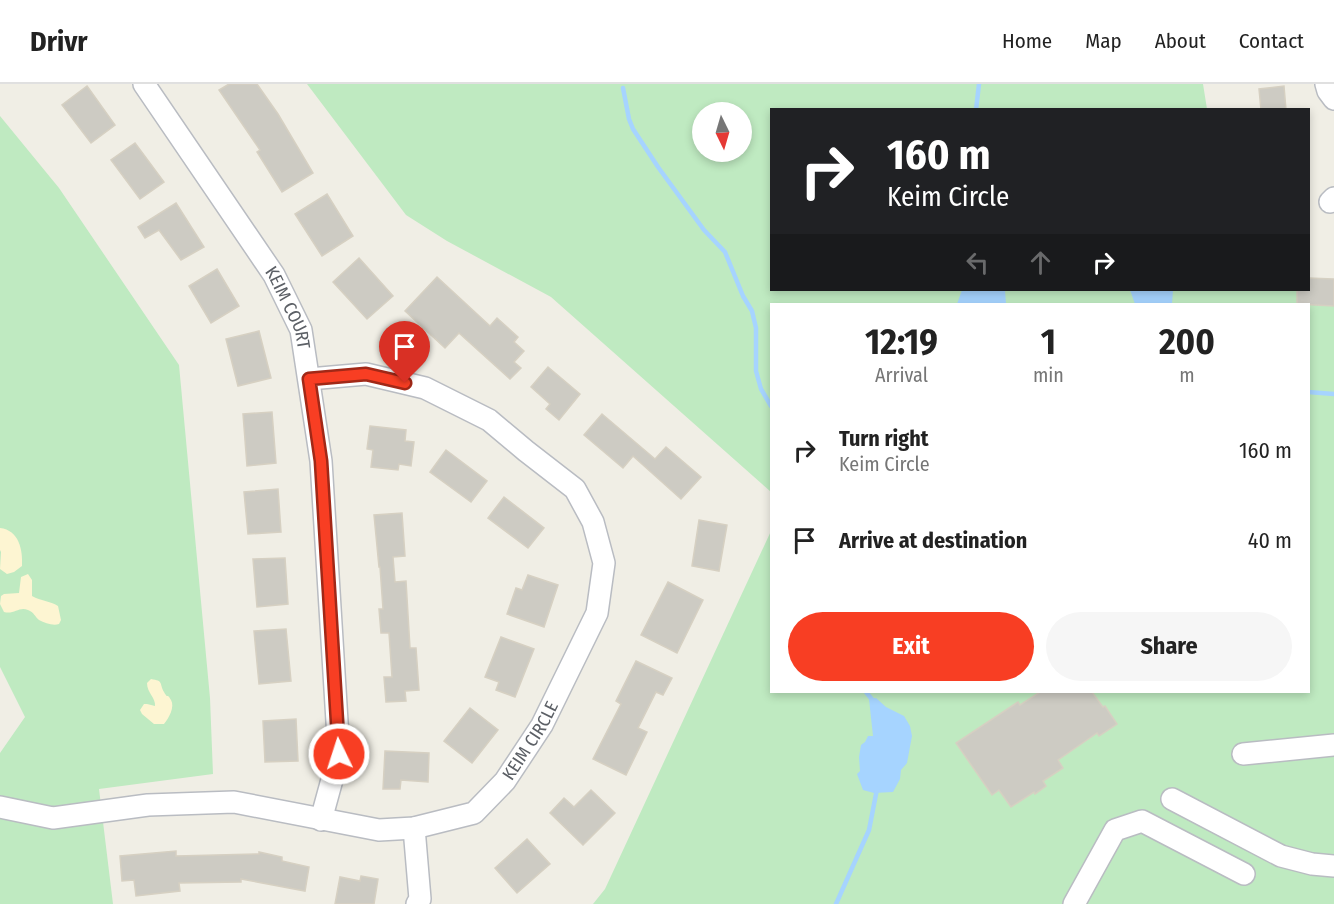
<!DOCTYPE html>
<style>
:root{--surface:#fff;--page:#f6f6f6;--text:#222;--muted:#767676;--line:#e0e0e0;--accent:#f83e23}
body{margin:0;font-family:"Fira Sans Condensed",sans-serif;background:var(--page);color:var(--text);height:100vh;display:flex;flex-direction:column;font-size:22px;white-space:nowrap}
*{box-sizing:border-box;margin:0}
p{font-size:20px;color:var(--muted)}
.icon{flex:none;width:33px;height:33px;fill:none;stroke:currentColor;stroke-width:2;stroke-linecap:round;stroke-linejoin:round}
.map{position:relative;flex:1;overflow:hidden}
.details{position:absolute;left:770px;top:219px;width:540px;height:390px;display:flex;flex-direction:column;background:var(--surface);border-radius:0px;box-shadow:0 3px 9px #0003}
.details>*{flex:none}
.top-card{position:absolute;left:770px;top:24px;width:540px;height:183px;border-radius:0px;box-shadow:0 3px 9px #0003;background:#202124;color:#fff;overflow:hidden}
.needle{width:39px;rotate:175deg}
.fabs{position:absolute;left:692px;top:18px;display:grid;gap:12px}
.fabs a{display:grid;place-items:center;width:60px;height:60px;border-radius:50%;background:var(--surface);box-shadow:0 3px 9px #0003;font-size:30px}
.pin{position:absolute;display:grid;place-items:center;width:51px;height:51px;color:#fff;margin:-62px -26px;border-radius:50% 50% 50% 0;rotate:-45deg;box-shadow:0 0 6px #0007}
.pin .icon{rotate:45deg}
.me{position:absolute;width:66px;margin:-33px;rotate:356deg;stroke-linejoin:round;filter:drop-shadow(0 0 4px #0008)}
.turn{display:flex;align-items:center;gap:21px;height:126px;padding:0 18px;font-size:27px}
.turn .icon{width:78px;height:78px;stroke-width:2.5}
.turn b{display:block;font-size:42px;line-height:51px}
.lanes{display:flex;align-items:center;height:57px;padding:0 18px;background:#0003;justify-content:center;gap:30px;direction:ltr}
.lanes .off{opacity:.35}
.eta{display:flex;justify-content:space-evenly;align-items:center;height:102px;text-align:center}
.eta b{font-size:36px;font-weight:700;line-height:42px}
.primary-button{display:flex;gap:12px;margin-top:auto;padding:12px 18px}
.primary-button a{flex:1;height:69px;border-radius:36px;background:var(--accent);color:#fff;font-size:24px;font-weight:700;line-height:69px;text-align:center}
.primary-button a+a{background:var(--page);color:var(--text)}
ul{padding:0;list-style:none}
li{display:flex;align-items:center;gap:18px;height:90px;padding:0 18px}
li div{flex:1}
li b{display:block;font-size:22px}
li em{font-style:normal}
header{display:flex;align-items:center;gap:36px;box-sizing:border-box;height:84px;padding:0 30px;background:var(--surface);border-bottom:2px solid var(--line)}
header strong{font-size:28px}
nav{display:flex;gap:33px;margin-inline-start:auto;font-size:21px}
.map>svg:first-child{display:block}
.green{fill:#bfeac1;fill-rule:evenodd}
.sand{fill:#fdf5d2}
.water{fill:#a6d4ff}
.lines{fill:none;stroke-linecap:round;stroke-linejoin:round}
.stream{stroke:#a6d4ff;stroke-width:4.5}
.building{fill:#cdcbc3;stroke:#d6d0c2;stroke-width:1.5}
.minor-casing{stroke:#b9bcc2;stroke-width:24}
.minor{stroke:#fff;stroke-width:21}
.route-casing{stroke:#a12817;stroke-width:15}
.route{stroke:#f83e23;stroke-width:10}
.labels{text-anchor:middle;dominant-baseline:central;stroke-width:4.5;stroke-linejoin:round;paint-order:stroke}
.street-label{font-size:18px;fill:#5c6066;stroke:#fff}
</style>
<header>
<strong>Drivr</strong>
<nav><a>Home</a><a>Map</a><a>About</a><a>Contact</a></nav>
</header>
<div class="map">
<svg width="1334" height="820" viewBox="0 0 1334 820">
<rect width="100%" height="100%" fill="#f0eee5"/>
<g class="green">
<path d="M 307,0 L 1203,0 L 1207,25 L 771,26 L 771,206 L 1303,206 L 1334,218 L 1334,820 L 593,820 L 605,805 L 771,447 L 771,608 L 1308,608 L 1308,220 L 771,220 L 771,408 L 551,213 L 447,157 L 406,131 ZM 702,28 L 741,28 L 741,68 L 702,68 Z"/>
<path d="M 0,32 L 59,104 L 179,281 L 210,614 L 213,690 L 99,705 L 113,820 L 0,820 L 0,669 L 25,633 L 0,583 Z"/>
</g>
<g class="sand">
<path d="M 0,444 C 19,446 23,466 22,482 L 14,488 L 7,490 L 0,485 L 1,468 L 0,466 Z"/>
<path d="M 28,490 L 32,496 L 32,512 C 41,517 50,517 58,522 L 61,536 L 59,540 C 53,542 45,539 39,536 C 35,533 34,528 28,526 C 19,522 14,531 4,528 L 0,520 L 1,512 L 4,510 L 19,509 L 21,493 Z"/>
<path d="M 151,595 C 164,597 159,599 164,608 C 169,617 166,607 171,616 C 175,623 169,634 164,640 L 154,640 L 142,630 L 140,626 L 144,620 L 147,620 L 155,622 C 156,614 147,609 147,599 Z"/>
</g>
<g class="water">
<path d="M 962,206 L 1005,206 L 1006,220 L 957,220 Z"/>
<path d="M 1130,206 L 1173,206 L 1172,220 L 1135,220 Z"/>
<path d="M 876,614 L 886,623 L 904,632 L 910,642 L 912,652 L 907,679 L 901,686 L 900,695 L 893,708 L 874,709 L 863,706 L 857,690 L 860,687 L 859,673 L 861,661 L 865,658 L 868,652 L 873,652 L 869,615 Z"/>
</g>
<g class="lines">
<g class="stream">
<path d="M 623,4 L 629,35 L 633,45 L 658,83 L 704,146 L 725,168 L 743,212 L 752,227 L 756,244 L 756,287 L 761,305 L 771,322"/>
<path d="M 976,26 L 979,0"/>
<path d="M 1308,308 L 1334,310"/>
<path d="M 866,608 L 874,618"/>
<path d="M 836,820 L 869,746 L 877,705"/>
</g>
</g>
<g class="building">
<path d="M 229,0 L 257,0 L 278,30 L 313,89 L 282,108 L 257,68 L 260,66 L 219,6 Z"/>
<path d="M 87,2 L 115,41 L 91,59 L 62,21 Z"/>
<path d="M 1284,2 L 1286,26 L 1261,26 L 1259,5 Z"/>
<path d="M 135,59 L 164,98 L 140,115 L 111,76 Z"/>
<path d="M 327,110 L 353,152 L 322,172 L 295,130 Z"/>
<path d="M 176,119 L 204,163 L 181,176 L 159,146 L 145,154 L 138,143 Z"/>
<path d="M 359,174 L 393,212 L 367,235 L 333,198 Z"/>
<path d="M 217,185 L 239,222 L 211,239 L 189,202 Z"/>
<path d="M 437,193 L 490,242 L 497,234 L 518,253 L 514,258 L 524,267 L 514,278 L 521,284 L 510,295 L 459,249 L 445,264 L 405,227 Z"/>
<path d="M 1308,194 L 1334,195 L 1334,222 L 1297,220 L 1297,206 L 1308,206 Z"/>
<path d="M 259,247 L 271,294 L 238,302 L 226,255 Z"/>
<path d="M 548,283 L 580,310 L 559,336 L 546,325 L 550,320 L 531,303 Z"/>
<path d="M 272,328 L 276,379 L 247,382 L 243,330 Z"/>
<path d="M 602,330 L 655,375 L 666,363 L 701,393 L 681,415 L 633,372 L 623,384 L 584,351 Z"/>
<path d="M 370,342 L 406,346 L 405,357 L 414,358 L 411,382 L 399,380 L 398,386 L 371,383 L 373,366 L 367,365 Z"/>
<path d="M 446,366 L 487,397 L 471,418 L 430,388 Z"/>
<path d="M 278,405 L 281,448 L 248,450 L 244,408 Z"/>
<path d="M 504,413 L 544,444 L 528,464 L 488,434 Z"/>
<path d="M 402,429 L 405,472 L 393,473 L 395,498 L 406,497 L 410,564 L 416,564 L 419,606 L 405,607 L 406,617 L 386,618 L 384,593 L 392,593 L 389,549 L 381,549 L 379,525 L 383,525 L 380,483 L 379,483 L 374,431 Z"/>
<path d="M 699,436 L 727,441 L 719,487 L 692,482 Z"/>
<path d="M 285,474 L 288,520 L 257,523 L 253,475 Z"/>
<path d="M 528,491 L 558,501 L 544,543 L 507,530 L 516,504 L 522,506 Z"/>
<path d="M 668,498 L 703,516 L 677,569 L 641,551 Z"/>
<path d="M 286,545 L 291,597 L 259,600 L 254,547 Z"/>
<path d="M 501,553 L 534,565 L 515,613 L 496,606 L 499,598 L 485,593 Z"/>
<path d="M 636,577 L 672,594 L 663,611 L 656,608 L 638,644 L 647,648 L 626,691 L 593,675 L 621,620 L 616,617 Z"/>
<path d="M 1040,608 L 1092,608 L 1103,623 L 1105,622 L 1117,640 L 1099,652 L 1097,649 L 1058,676 L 1063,684 L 1043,697 L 1046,702 L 1035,710 L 1034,708 L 1011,723 L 999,706 L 992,711 L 956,659 L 1018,618 L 1020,621 Z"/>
<path d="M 470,624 L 498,646 L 472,679 L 444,657 Z"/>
<path d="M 296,635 L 298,677 L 265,678 L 263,637 Z"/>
<path d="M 385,667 L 429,669 L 428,698 L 401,696 L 400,705 L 383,705 Z"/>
<path d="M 591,706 L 615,729 L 583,761 L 550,729 L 564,714 L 574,723 Z"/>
<path d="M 527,755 L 550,780 L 517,809 L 495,784 Z"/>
<path d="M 176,767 L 176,772 L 259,770 L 259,768 L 282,773 L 282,777 L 309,783 L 305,807 L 241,795 L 241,798 L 179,799 L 180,807 L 136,812 L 134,796 L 122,797 L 120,772 Z"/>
<path d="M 361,792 L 378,795 L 374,820 L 335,820 L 340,793 L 360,797 Z"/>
</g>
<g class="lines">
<defs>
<g id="minor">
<path id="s1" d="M 144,0 L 274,191 L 301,246 L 321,377 L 339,670 L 321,736"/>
<path d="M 1326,0 L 1328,7 L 1334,15"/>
<path d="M 1330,118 L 1334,114"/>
<path d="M 1243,670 L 1334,661"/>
<path d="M 1172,715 L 1281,772 L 1312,780 L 1334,782"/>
<path id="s2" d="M 0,723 L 53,734 L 148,721 L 234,718 L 379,746 L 414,744 L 474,729 L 505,697 L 542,641 L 597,529 L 604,479 L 593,438 L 575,405 L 526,367 L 489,336 L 425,304 L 366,290 L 309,295"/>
<path d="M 414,744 L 420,815 L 417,820"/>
<path d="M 1074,820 L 1115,746 L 1142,737 L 1244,790"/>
</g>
</defs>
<use href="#minor" class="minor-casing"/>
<use href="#minor" class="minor"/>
</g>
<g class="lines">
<defs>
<path id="route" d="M 339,670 L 321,377 L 309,295 L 366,290 L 405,299"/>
</defs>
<use href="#route" class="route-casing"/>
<use href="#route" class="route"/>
</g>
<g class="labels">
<g class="street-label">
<text stroke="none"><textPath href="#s1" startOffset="267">KEIM COURT</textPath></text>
<text stroke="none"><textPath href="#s2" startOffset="573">KEIM CIRCLE</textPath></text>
</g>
</g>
</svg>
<div class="fabs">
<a><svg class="needle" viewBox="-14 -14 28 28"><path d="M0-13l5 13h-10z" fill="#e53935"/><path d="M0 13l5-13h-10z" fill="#767676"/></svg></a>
</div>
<div class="pin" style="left:405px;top:299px;background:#d93025"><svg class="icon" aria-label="arrive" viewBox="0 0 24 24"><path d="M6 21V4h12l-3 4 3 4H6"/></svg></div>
<svg class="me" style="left:339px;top:670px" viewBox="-20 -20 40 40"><circle r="17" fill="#f83e23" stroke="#fff" stroke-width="3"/><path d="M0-11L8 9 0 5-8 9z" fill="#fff"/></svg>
<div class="top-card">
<div class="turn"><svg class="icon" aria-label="right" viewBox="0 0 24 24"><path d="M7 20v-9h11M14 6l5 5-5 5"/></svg><div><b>160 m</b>Keim Circle</div></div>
<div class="lanes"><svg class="icon off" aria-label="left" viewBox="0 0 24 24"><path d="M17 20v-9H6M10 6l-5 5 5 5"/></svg><svg class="icon off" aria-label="ahead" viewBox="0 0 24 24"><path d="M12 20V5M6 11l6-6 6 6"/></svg><svg class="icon" aria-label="right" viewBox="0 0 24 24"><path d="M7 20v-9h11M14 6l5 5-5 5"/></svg></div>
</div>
<section class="details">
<div class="eta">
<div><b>12:19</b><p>Arrival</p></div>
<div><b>1</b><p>min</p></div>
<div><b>200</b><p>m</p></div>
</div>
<ul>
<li><svg class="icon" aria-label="right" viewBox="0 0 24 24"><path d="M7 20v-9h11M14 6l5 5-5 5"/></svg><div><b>Turn right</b><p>Keim Circle</p></div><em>160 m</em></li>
<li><svg class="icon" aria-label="arrive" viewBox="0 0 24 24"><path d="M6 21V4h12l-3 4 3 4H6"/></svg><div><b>Arrive at destination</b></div><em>40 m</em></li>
</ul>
<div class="primary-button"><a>Exit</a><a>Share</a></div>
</section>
</div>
